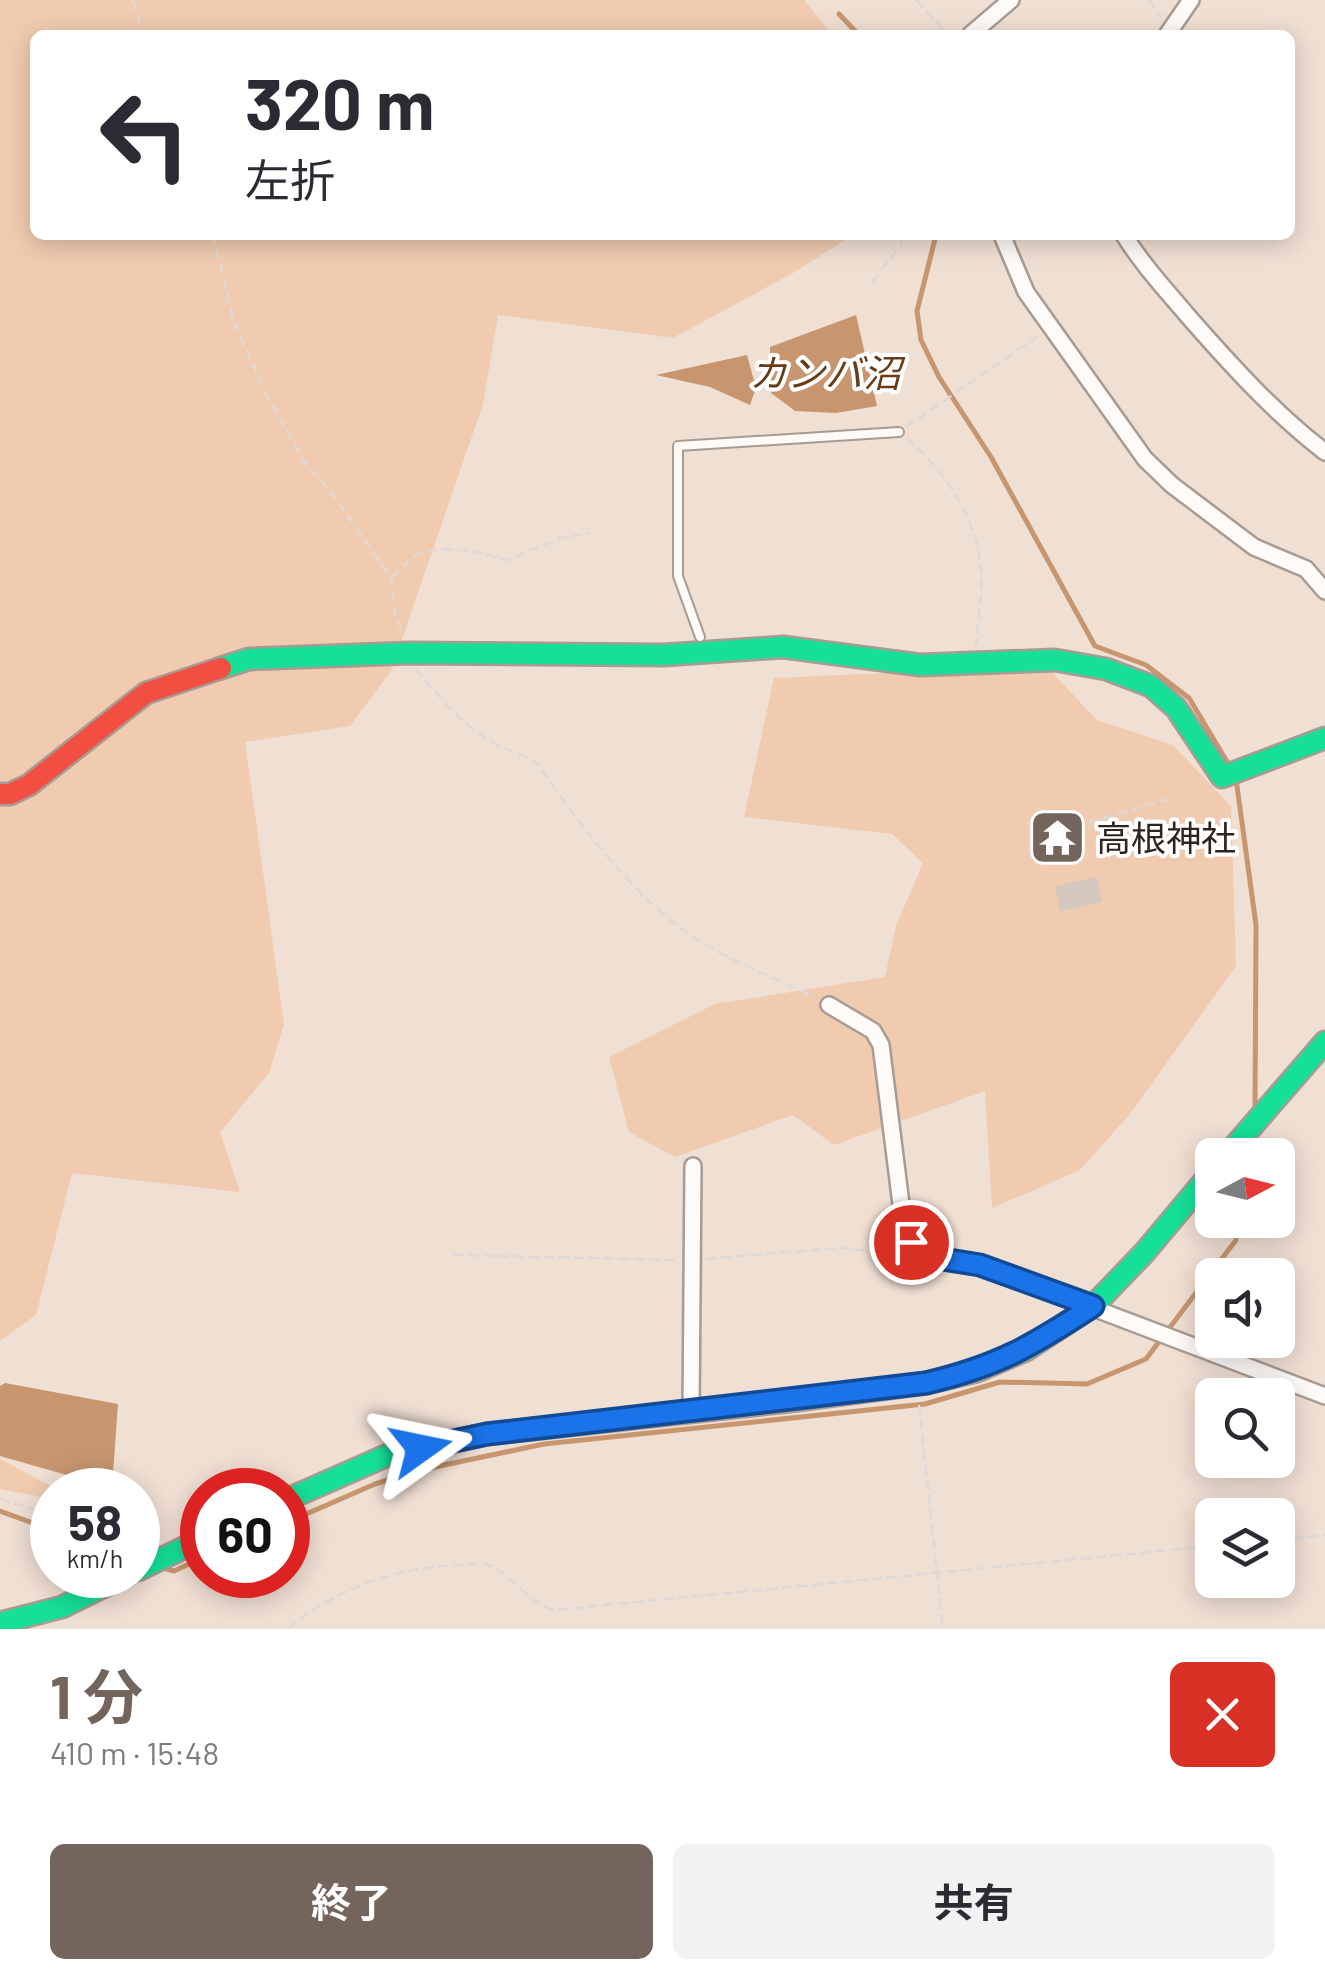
<!DOCTYPE html>
<html lang="ja">
<meta charset="utf-8">
<style>
:root{--surface:#fff;--page:#f2f2f3;--text:#2b2b33;--muted:#7c7c81;--accent:#73655b}
body{margin:0;font-family:Barlow,"Noto Sans JP",sans-serif;background:var(--page);color:var(--text);height:100vh;display:flex;flex-direction:column;font-size:38px;white-space:nowrap}
*{box-sizing:border-box;margin:0}
p{font-size:32px;color:var(--muted)}
.icon{flex:none;width:55px;height:55px;fill:none;stroke:currentColor;stroke-width:2;stroke-linecap:round;stroke-linejoin:round}
.map{position:relative;height:1629px;overflow:hidden}
.drawer{display:flex;flex-direction:column;background:var(--surface);flex:1}
.drawer>*{flex:none}
.top-card{position:absolute;left:30px;top:30px;width:1265px;height:210px;border-radius:15px;box-shadow:0 5px 25px #0003;background:#fff;color:var(--text);overflow:hidden}
.needle{width:65px;rotate:83deg}
.buttons{position:absolute;left:1195px;top:1138px;display:grid;gap:20px}
.buttons a{display:grid;place-items:center;width:100px;height:100px;border-radius:15px;background:var(--surface);box-shadow:0 5px 25px #0003;font-size:50px}
.speed{position:absolute;left:30px;top:1468px;display:flex;gap:20px;font-size:50px;font-weight:700;text-align:center}
.speed>*{display:grid;place-content:center;width:130px;height:130px;border-radius:50%;background:var(--surface);box-shadow:0 5px 25px #0003;line-height:1}
.speed small{font-size:25px;font-weight:400}
.speed .limit{border:15px solid #d22;background:#fff;color:#111}
.pin{position:absolute;display:grid;place-items:center;width:85px;height:85px;color:#fff;margin:-42px;border:5px solid #fff;border-radius:50%;box-shadow:0 2px 10px #0007}
.me{position:absolute;width:110px;margin:-55px;rotate:78deg;stroke-linejoin:round;filter:drop-shadow(0 0 8px #0008)}
.turn{display:flex;align-items:center;gap:35px;height:210px;padding:0 50px;font-size:45px}
.turn .icon{width:130px;height:130px;stroke-width:2.5}
.turn b{display:block;font-size:70px;line-height:85px}
.round{display:grid;place-items:center;flex:none;width:105px;height:105px;border-radius:15px;background:var(--page)}
.headline{display:flex;align-items:center;justify-content:space-between;height:170px;padding:0 50px}
h1{font-size:60px;font-weight:700;line-height:75px;color:var(--accent)}
.button{display:flex;gap:20px;margin-top:auto;padding:20px 50px}
.button a{flex:1;height:115px;border-radius:15px;background:var(--accent);color:#fff;font-size:40px;font-weight:700;line-height:115px;text-align:center}
.button a+a{background:var(--page);color:var(--text)}
.map>svg:first-child{display:block}
.green{fill:#f0cbb0}
.water{fill:#c7966f}
.lines{fill:none;stroke-linecap:round;stroke-linejoin:round}
.stream{stroke:#c7966f;stroke-width:5}
.building{fill:#d4c8be}
.lane-casing{stroke:#a79b92;stroke-width:12}
.street-casing{stroke:#a79b92;stroke-width:20}
.fast-casing{stroke:#a79b92;stroke-width:25}
.jam-casing{stroke:#a79b92;stroke-width:25}
.path{stroke:#ded9d6;stroke-width:2.5;stroke-dasharray:10 5;stroke-linecap:butt}
.lane{stroke:#fdfaf8;stroke-width:8}
.street{stroke:#fdfaf8;stroke-width:15}
.fast{stroke:#16e098;stroke-width:20}
.jam{stroke:#f24e42;stroke-width:20}
.route-casing{stroke:#114b97;stroke-width:25}
.route{stroke:#1a73e8;stroke-width:18}
.labels{text-anchor:middle;dominant-baseline:central;stroke-width:8;stroke-linejoin:round;paint-order:stroke}
.poi-label{font-size:35px;fill:#2f241b;stroke:#fff;text-anchor:start}
.water-label{font-size:38px;font-style:italic;fill:#683c16;stroke:#fff}
</style>
<div class="map">
<svg width="1325" height="1629" viewBox="0 0 1325 1629">
<rect width="100%" height="100%" fill="#f0dfd3"/>
<g class="green">
<path d="M 0,0 L 804,0 L 832,35 L 35,35 L 35,235 L 853,235 L 793,273 L 673,338 L 498,315 L 483,404 L 391,671 L 350,726 L 245,742 L 284,1024 L 269,1073 L 220,1132 L 240,1192 L 72,1173 L 36,1315 L 0,1341 Z"/>
<path d="M 1046,666 L 1097,720 L 1173,745 L 1231,806 L 1236,966 L 1130,1114 L 1080,1170 L 992,1208 L 985,1091 L 834,1145 L 793,1115 L 675,1157 L 629,1132 L 609,1057 L 715,1004 L 885,977 L 896,926 L 923,863 L 892,834 L 744,817 L 774,678 Z"/>
<path d="M 0,1459 L 51,1486 L 48,1498 L 0,1489 Z"/>
</g>
<g class="water">
<path d="M 856,315 L 877,406 L 836,413 L 795,411 L 771,393 L 770,347 Z"/>
<path d="M 747,355 L 756,388 L 750,405 L 710,387 L 656,375 Z"/>
<path d="M 5,1383 L 118,1404 L 112,1488 L 0,1456 L 0,1386 Z"/>
</g>
<g class="lines">
<g class="stream">
<path d="M 839,14 L 859,35"/>
<path d="M 936,235 L 917,311 L 921,340 L 939,377 L 991,457 L 1095,646 L 1146,665 L 1189,698 L 1232,770"/>
<path d="M 1236,779 L 1256,925 L 1255,1112"/>
<path d="M 1250,1155 L 1254,1138"/>
<path d="M 0,1511 L 52,1530"/>
<path d="M 288,1522 L 375,1484 L 416,1471 L 544,1444 L 925,1404 L 1000,1382 L 1087,1384 L 1146,1359 L 1236,1240 L 1238,1220"/>
<path d="M 163,1568 L 174,1571 L 202,1558"/>
</g>
</g>
<g class="building">
<path d="M 1055,821 L 1073,840 L 1070,843 L 1073,846 L 1064,853 L 1061,850 L 1058,853 L 1041,834 Z"/>
<path d="M 1097,877 L 1102,902 L 1060,911 L 1055,886 Z"/>
</g>
<g class="lines">
<defs>
<path id="lane" d="M 700,637 L 678,576 L 678,446 L 899,432"/>
<g id="street">
<path d="M 970,35 L 1011,0"/>
<path d="M 1167,35 L 1191,0"/>
<path d="M 1002,235 L 1026,292 L 1145,459 L 1172,485 L 1254,547 L 1306,569 L 1325,591"/>
<path d="M 1124,235 C 1142,264 1165,289 1187,315 C 1230,364 1273,412 1325,452"/>
<path d="M 829,1005 L 873,1031 L 881,1045 L 904,1228 L 918,1255 L 980,1265 L 1325,1396"/>
<path d="M 691,1412 L 693,1166"/>
</g>
<g id="fast">
<path d="M 221,668 L 249,659 L 410,653 L 664,655 L 783,647 L 920,665 L 1055,660 L 1106,669 L 1151,686 L 1176,708 L 1222,777 L 1325,738"/>
<path d="M 1227,1155 L 1325,1042"/>
<path d="M 288,1499 L 388,1455 L 487,1434 L 790,1401 L 926,1383 L 977,1371 L 1026,1350 L 1093,1306 L 1144,1253 L 1212,1172"/>
<path d="M 138,1570 L 202,1539"/>
<path d="M 0,1623 L 62,1607 L 127,1575"/>
</g>
<path id="jam" d="M 0,794 L 10,794 L 29,785 L 146,693 L 221,668"/>
</defs>
<use href="#lane" class="lane-casing"/>
<use href="#street" class="street-casing"/>
<use href="#fast" class="fast-casing"/>
<use href="#jam" class="jam-casing"/>
<g class="path">
<path d="M 133,0 L 143,35"/>
<path d="M 916,0 L 948,35"/>
<path d="M 1149,0 L 1161,17"/>
<path d="M 213,235 L 234,322 L 267,396 L 305,463 L 332,493 L 391,578 L 395,613 L 403,634"/>
<path d="M 872,282 L 901,245 L 902,235"/>
<path d="M 906,427 L 1040,335"/>
<path d="M 906,438 C 944,470 975,515 981,566 C 983,591 978,620 976,645"/>
<path d="M 392,577 L 416,554 L 445,549 L 472,551 L 506,560 L 561,538 L 590,533"/>
<path d="M 415,669 C 436,692 456,718 482,736 C 500,749 521,752 538,765 C 584,829 641,909 711,948 C 744,966 780,981 815,997"/>
<path d="M 1074,827 L 1175,797"/>
<path d="M 454,1255 L 678,1260"/>
<path d="M 706,1259 L 837,1248 L 902,1253"/>
<path d="M 919,1405 L 943,1629"/>
<path d="M 0,1499 L 52,1515"/>
<path d="M 1278,1540 L 1325,1535"/>
<path d="M 288,1629 C 334,1589 400,1566 460,1565 C 469,1565 483,1562 491,1566 C 515,1577 528,1603 554,1610 L 1212,1546"/>
</g>
<use href="#lane" class="lane"/>
<use href="#street" class="street"/>
<use href="#fast" class="fast"/>
<use href="#jam" class="jam"/>
</g>
<g class="lines">
<defs>
<path id="route" d="M 421,1448 L 487,1434 L 926,1383 C 998,1366 1032,1346 1093,1306 L 980,1265 L 918,1255 L 911,1242"/>
</defs>
<use href="#route" class="route-casing"/>
<use href="#route" class="route"/>
</g>
<defs>
<symbol id="temple-square" viewBox="-11 -11 22 22"><rect x="-9" y="-9" width="18" height="18" rx="4" fill="#73655b" stroke="#fff"/><path d="M0-6L5-2H3V0L6.5 2.5H4V6H1.5V3h-3V6H-4V2.5H-6.5L-3 0V-2H-5Z" fill="#fff"/></symbol>
</defs>
<g fill-rule="evenodd">
<use href="#temple-square" x="1026" y="806" width="63" height="63"/>
</g>
<g class="labels">
<g class="poi-label">
<text x="1096" y="837">高根神社</text>
</g>
<g class="water-label">
<text x="825" y="372">カンバ沼</text>
</g>
</g>
</svg>
<div class="buttons">
<a><svg class="needle" viewBox="-14 -14 28 28"><path d="M0-13l5 13h-10z" fill="#e53935"/><path d="M0 13l5-13h-10z" fill="#7c7c81"/></svg></a>
<a><svg class="icon" aria-label="sound" viewBox="0 0 24 24"><path d="M4 9h4l5-4v14l-5-4H4zM17 9q2 3 0 6"/></svg></a>
<a><svg class="icon" aria-label="search" viewBox="0 0 24 24"><circle cx="10" cy="10" r="6"/><path d="M15 15l6 6"/></svg></a>
<a><svg class="icon" aria-label="layers" viewBox="0 0 24 24"><path d="M12 4l9 5-9 5-9-5zM3 14l9 5 9-5"/></svg></a>
</div>
<div class="speed"><div>58<small>km/h</small></div><div class="limit">60</div></div>
<div class="pin" style="left:911px;top:1242px;background:#d93025"><svg class="icon" aria-label="arrive" viewBox="0 0 24 24"><path d="M6 21V4h12l-3 4 3 4H6"/></svg></div>
<svg class="me" style="left:421px;top:1448px" viewBox="-20 -20 40 40"><path d="M0-17L14 15 0 8-14 15z" fill="#1a73e8" stroke="#fff" stroke-width="4"/></svg>
<div class="top-card">
<div class="turn"><svg class="icon" aria-label="left" viewBox="0 0 24 24"><path d="M17 20v-9H6M10 6l-5 5 5 5"/></svg><div><b>320 m</b>左折</div></div>
</div>
</div>
<section class="drawer">
<div class="headline"><div><h1>1 分</h1><p>410 m · 15:48</p></div><a class="round" style="background:#d93025;color:#fff"><svg class="icon" aria-label="close" viewBox="0 0 24 24"><path d="M6 6l12 12M18 6L6 18"/></svg></a></div>
<div class="button"><a>終了</a><a>共有</a></div>
</section>
